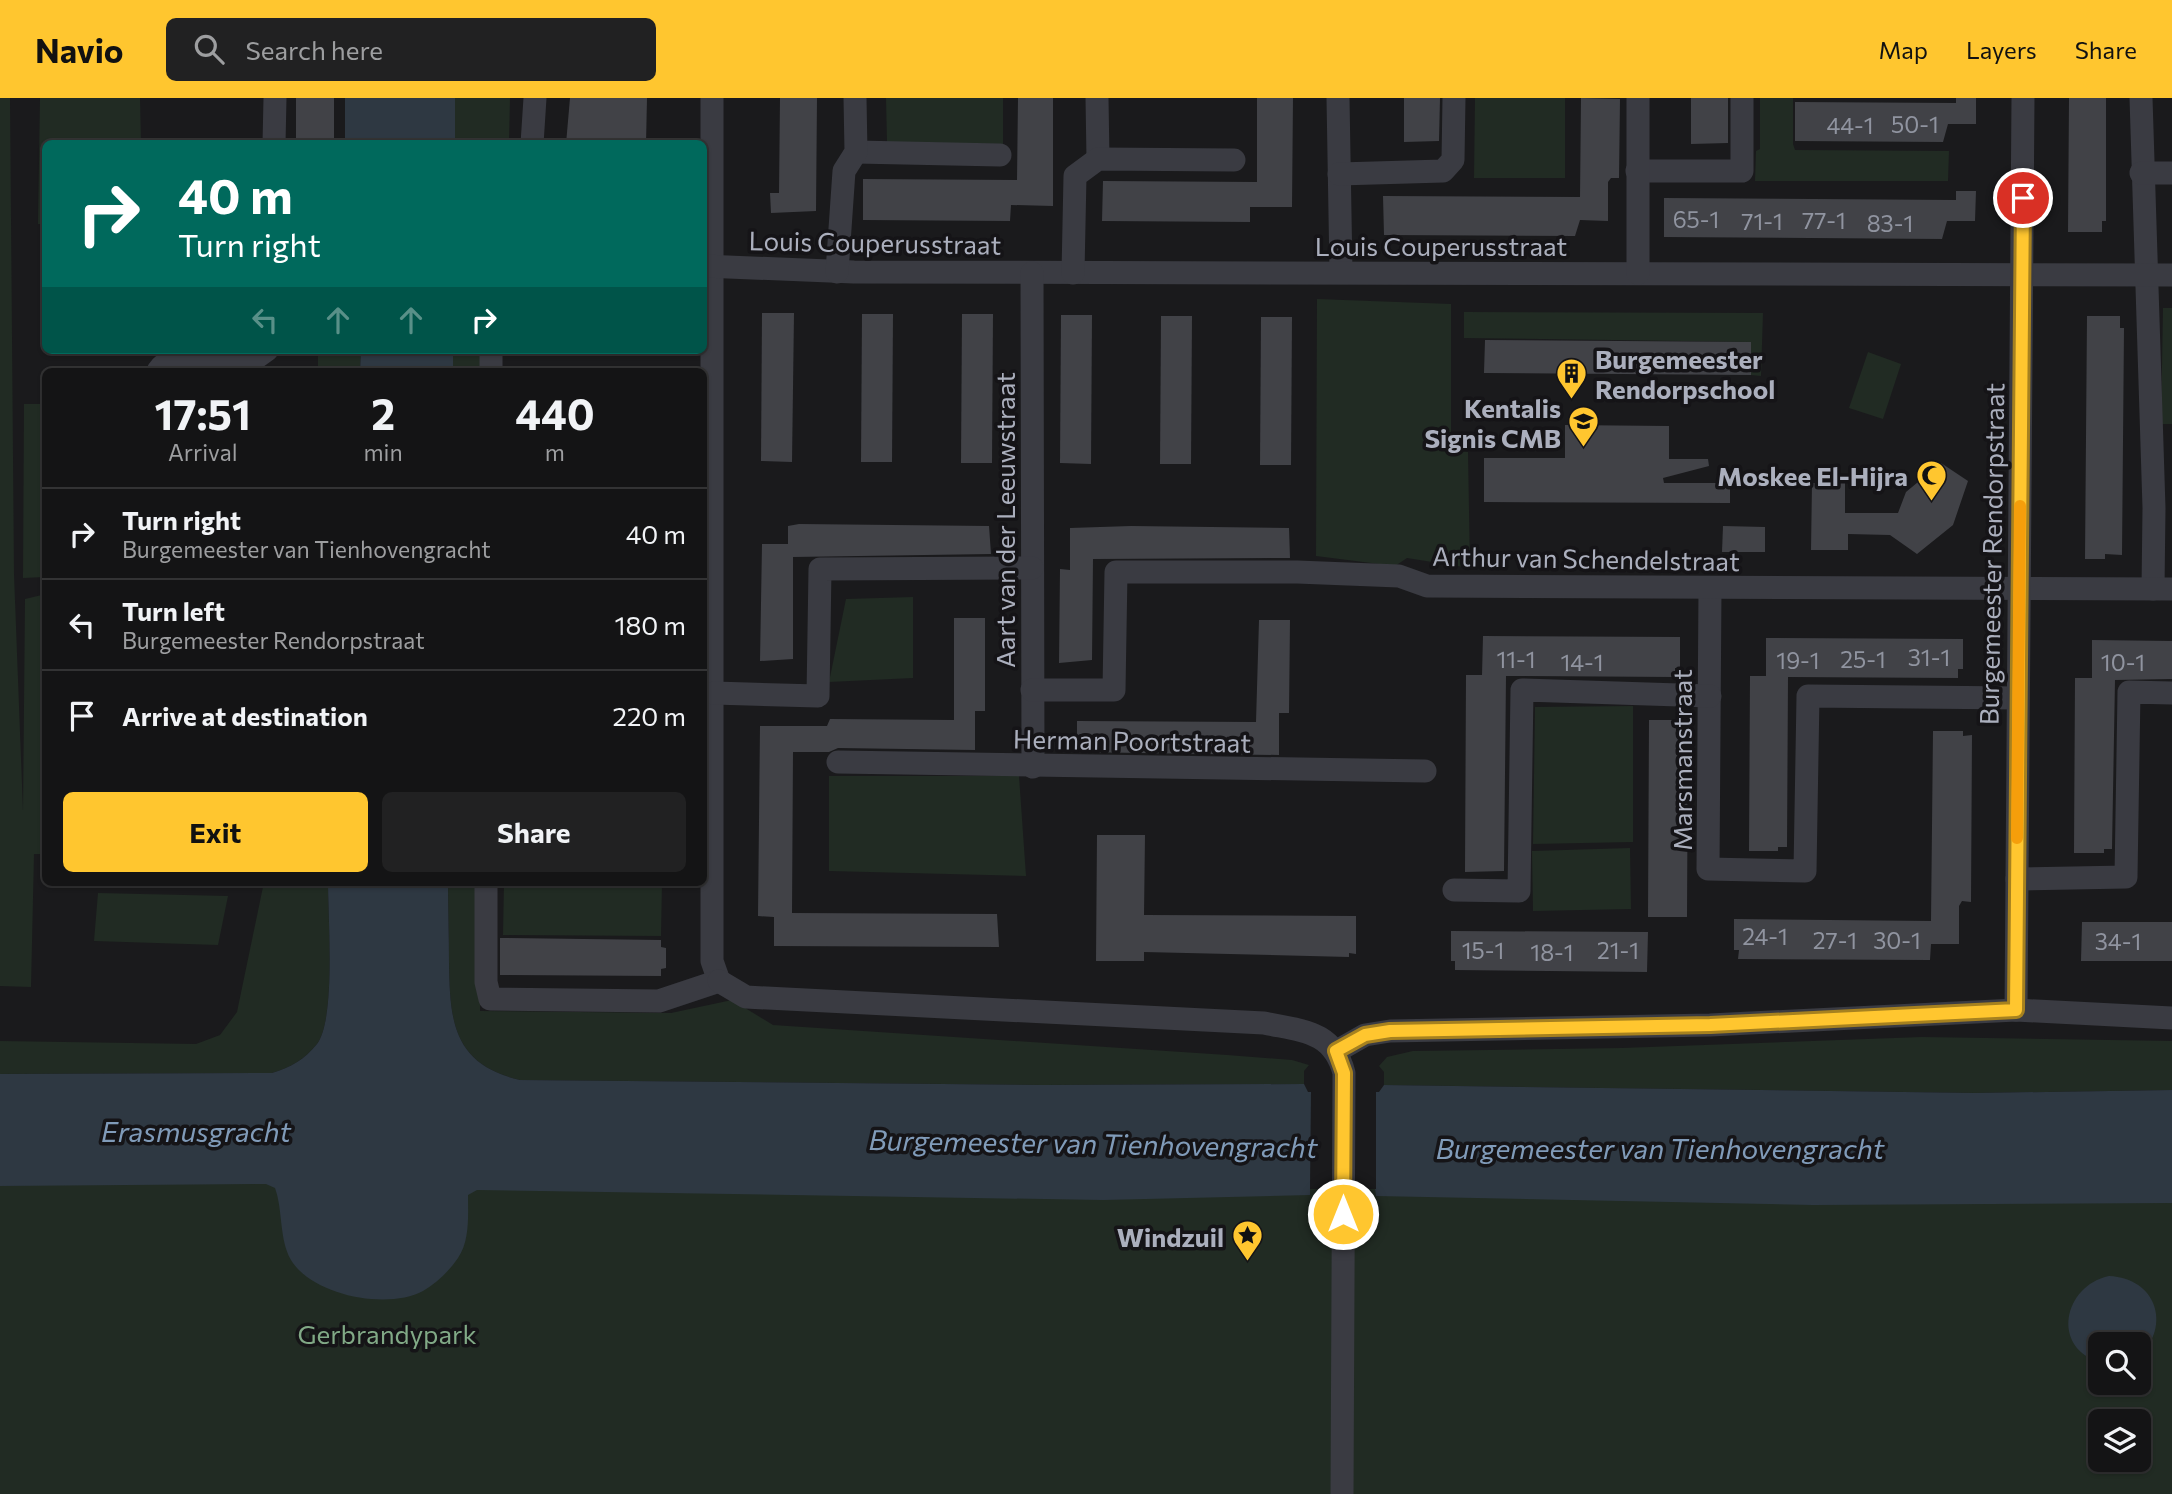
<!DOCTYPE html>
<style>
:root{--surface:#141415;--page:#212122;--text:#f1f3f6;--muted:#9d9ea0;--line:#333334;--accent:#ffc62f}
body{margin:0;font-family:Commissioner,sans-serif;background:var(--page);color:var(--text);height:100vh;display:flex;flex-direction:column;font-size:26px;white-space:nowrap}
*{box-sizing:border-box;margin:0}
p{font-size:23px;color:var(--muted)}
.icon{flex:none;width:38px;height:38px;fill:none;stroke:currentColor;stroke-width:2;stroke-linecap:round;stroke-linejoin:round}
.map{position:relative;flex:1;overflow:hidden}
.details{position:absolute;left:42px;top:270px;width:665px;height:518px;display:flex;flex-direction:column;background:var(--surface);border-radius:10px;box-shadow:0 2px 5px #0004,0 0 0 2px var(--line)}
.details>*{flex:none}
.banner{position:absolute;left:42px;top:42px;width:665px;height:214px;border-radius:10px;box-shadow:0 2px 5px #0004,0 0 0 2px var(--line);background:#00695c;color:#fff;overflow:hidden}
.buttons{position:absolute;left:2088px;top:1234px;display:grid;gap:14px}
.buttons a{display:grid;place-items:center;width:63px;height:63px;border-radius:10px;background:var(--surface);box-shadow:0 2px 5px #0004,0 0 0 2px var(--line);font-size:35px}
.pin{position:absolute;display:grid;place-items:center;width:60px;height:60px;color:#fff;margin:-30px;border:4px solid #fff;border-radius:50%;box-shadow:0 2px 7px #0007}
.me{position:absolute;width:77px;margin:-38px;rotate:0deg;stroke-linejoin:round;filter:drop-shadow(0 0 5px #0008)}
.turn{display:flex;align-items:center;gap:24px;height:147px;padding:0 21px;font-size:32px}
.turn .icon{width:91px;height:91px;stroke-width:2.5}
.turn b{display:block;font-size:49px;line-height:60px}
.lanes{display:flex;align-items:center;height:66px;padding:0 21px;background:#0003;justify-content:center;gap:35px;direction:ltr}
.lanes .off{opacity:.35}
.eta{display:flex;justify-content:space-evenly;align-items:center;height:119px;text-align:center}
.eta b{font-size:42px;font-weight:700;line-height:49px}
.button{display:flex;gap:14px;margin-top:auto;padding:14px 21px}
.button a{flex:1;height:80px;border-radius:10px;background:var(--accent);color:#111;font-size:28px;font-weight:700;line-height:80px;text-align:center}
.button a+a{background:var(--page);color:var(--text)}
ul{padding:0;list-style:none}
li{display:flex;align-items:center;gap:21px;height:91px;padding:0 21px;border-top:2px solid var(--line)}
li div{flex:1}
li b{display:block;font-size:26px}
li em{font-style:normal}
header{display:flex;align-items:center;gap:42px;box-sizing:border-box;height:98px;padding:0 35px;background:var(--accent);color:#111}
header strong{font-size:33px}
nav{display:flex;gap:38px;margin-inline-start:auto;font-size:24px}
.search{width:490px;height:63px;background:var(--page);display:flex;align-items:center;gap:18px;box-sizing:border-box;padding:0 24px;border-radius:10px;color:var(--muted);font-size:26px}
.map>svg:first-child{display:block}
.green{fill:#212b23;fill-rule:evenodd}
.water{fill:#2e3842}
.pier{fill:#1a1a1c}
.building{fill:#414247}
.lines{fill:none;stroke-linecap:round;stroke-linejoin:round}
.minor{stroke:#3a3b42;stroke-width:23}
.route-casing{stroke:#a6811f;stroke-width:18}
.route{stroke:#ffc62f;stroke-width:12}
.slow{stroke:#f59e0b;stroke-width:12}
.labels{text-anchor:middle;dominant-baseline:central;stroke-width:7;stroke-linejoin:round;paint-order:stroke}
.number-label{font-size:23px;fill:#9094a0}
.street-label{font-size:26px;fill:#abafbd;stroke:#151417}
.poi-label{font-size:26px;font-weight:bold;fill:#abafbd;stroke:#151417;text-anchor:end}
.park-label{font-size:26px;fill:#81a986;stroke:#151417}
.water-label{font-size:28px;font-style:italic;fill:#809bb9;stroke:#151417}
</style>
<header>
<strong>Navio</strong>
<div class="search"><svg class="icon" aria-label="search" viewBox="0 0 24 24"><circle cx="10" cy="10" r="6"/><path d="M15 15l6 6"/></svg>Search here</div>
<nav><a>Map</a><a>Layers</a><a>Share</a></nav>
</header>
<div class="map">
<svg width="2172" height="1396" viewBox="0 0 2172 1396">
<rect width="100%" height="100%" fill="#1a1a1c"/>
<g class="green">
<path d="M 0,0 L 10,0 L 14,476 L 23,713 L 25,501 L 46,496 L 46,756 L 34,756 L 31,889 L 0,888 Z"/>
<path d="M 40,0 L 140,0 L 141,45 L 46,46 L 45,126 L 38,126 Z"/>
<path d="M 455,0 L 510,0 L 509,45 L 455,45 Z"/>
<path d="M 886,0 L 1003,0 L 1003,46 L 887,44 Z"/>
<path d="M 1475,0 L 1565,0 L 1565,80 L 1474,80 Z"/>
<path d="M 1760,0 L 1793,0 L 1793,46 L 1795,52 L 1949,53 L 1948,83 L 1755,83 L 1756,53 L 1760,51 Z"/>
<path d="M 1317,201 L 1451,206 L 1451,351 L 1468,354 L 1470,470 L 1407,460 L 1395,468 L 1316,458 Z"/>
<path d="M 2163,210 L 2172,210 L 2172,326 L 2161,326 Z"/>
<path d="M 1464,214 L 1763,215 L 1761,278 L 1751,277 L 1751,244 L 1464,240 Z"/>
<path d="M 318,252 L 361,252 L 360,273 L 318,273 Z"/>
<rect x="453" y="252" width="31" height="21"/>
<path d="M 1868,254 L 1901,266 L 1883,321 L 1849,310 Z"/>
<path d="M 24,306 L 45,306 L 45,479 L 23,480 Z"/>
<path d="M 913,499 L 913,580 L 829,584 L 846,501 Z"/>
<path d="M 1633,608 L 1633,744 L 1533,746 L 1535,609 Z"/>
<path d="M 829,678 L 1019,678 L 1026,778 L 829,773 Z"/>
<path d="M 1630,750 L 1631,811 L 1533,813 L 1532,753 Z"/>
<path d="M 264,784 L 328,784 C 328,819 336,921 317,946 C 304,962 291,969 272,975 L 0,976 L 0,943 L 196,946 L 220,937 L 237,914 Z"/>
<path d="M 448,784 L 480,784 L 480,913 L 671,915 L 732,902 L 773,927 L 1227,957 L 1292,962 L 1309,967 L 1304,973 L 1304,986 L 1043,987 L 520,982 C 453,966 450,924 449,865 C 449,838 448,811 448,784 Z"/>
<path d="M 504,784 L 662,784 L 661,838 L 503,837 Z"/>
<path d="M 98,795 L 228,798 L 218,847 L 94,843 Z"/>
<path d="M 1922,939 L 2172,943 L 2172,992 L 1975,995 L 1384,987 L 1384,974 L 1379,968 L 1387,959 L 1413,953 L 1622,950 Z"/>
<path d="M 444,1072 L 2172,1084 L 2172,1396 L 0,1396 L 0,1088 ZM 2100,1246 L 2138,1246 L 2138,1284 L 2100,1284 ZM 2100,1323 L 2138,1323 L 2138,1362 L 2100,1362 Z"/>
</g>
<g class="water">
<rect x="345" y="0" width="110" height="45"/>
<path d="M 361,252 L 453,252 L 453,273 L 360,273 Z"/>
<path d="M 328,784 L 448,784 C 448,811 449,838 449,865 C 450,924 453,966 520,982 L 1043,987 L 1304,986 L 1308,994 L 1379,994 L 1384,987 L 1975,995 L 2172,992 L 2172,1105 L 1813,1107 L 1376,1098 L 1375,1090 L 1310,1090 L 1310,1097 L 1103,1102 L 477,1092 L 468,1097 C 468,1118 470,1142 458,1160 C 449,1173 437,1185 423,1193 C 388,1212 313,1198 291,1162 C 279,1141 283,1112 275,1090 L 266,1086 L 0,1088 L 0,976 L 272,975 C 291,969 304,962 317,946 C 336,921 328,819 328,784 Z"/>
<path d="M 2109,1178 C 2156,1180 2172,1227 2139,1259 L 2138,1246 L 2100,1246 L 2100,1264 C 2051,1250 2063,1188 2109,1178 Z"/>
</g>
<path class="pier" d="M 1311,993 L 1376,993 L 1376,1091 L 1310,1091 Z"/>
<g class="building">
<rect x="296" y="0" width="38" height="46"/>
<path d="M 570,0 L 647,0 L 646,46 L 566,46 Z"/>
<path d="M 780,0 L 817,0 L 816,113 L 771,115 L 770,95 L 779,95 Z"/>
<path d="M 1018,0 L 1053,0 L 1053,108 L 1011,107 L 1010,123 L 863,122 L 863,81 L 1017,82 Z"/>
<path d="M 1257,0 L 1293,0 L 1292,109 L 1250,109 L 1250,124 L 1102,123 L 1103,83 L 1257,84 Z"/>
<path d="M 1404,0 L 1440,0 L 1439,43 L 1404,44 Z"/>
<path d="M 1581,0 L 1620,1 L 1619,80 L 1611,80 L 1608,84 L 1608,123 L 1580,122 L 1575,138 L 1384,137 L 1383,98 L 1580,99 Z"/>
<path d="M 1691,0 L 1728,0 L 1728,45 L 1691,46 Z"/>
<path d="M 1956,0 L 1976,0 L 1976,26 L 1948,26 L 1943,44 L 1795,43 L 1795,4 L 1956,5 Z"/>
<path d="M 2069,0 L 2106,0 L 2106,123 L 2102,123 L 2102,134 L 2068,134 Z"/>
<path d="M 1956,93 L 1976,93 L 1975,123 L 1947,123 L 1942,141 L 1664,139 L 1664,100 L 1956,102 Z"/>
<path d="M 762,215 L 794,215 L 792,364 L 761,363 Z"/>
<path d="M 862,216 L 893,216 L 892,364 L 861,364 Z"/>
<path d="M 962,216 L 993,216 L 992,365 L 961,365 Z"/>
<path d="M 1061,217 L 1092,217 L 1091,366 L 1060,365 Z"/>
<path d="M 1161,218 L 1192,218 L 1191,366 L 1160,366 Z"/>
<path d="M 2087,218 L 2120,218 L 2120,230 L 2124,230 L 2122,457 L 2105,456 L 2105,461 L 2085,461 Z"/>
<path d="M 1261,219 L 1292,219 L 1291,367 L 1260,367 Z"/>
<path d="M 1485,242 L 1751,244 L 1751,277 L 1484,275 Z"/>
<path d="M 1565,327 L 1669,328 L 1669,361 L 1708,361 L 1709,368 L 1663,380 L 1664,385 L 1730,385 L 1730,405 L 1484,404 L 1484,360 L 1565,360 Z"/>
<path d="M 1941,365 L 1968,383 L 1953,427 L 1917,456 L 1890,437 L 1848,436 L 1848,452 L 1811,452 L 1812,385 L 1845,385 L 1845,415 L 1898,415 L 1906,394 Z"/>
<path d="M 799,426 L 989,428 L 991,456 L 793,459 L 793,561 L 760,563 L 762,446 L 788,446 L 788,428 Z"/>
<path d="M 1131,428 L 1289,430 L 1290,460 L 1093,461 L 1092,562 L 1059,565 L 1060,471 L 1070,472 L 1070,430 Z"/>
<path d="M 1723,428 L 1765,429 L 1765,454 L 1722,454 Z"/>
<path d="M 954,520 L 985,520 L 985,613 L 975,613 L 975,652 L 838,650 L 829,654 L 793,654 L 792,815 L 997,816 L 999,849 L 774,848 L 774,819 L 758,818 L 760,628 L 827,628 L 830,621 L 954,622 Z"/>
<path d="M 1259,522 L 1290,522 L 1289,615 L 1279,615 L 1279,657 L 1077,654 L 1077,623 L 1256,624 Z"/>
<path d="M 1483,538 L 1680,539 L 1680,570 L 1675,570 L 1675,579 L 1506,578 L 1504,773 L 1465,774 L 1466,577 L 1482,577 Z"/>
<path d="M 1766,540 L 1963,541 L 1963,571 L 1958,571 L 1958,580 L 1788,579 L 1787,749 L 1778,749 L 1778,753 L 1749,753 L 1750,578 L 1766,578 Z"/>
<path d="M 2092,542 L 2172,543 L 2172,581 L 2115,582 L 2112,751 L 2104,751 L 2104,755 L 2074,755 L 2075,580 L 2092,580 Z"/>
<path d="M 1649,622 L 1679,622 L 1679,627 L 1688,627 L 1687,819 L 1648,819 Z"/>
<path d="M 1933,633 L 1963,633 L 1963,638 L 1972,637 L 1971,804 L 1962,803 L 1959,808 L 1959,846 L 1931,846 L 1930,862 L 1738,861 L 1739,852 L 1734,852 L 1734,821 L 1931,823 Z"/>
<path d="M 1097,737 L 1145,737 L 1144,817 L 1356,818 L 1356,856 L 1349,855 L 1349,859 L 1144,854 L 1144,863 L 1096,863 Z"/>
<path d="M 2082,824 L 2172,824 L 2172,863 L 2081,863 Z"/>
<path d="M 1451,833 L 1648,834 L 1647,874 L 1455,872 L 1455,863 L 1451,863 Z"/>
<path d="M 500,840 L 661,842 L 661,849 L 666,850 L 666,870 L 661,871 L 661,878 L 500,877 Z"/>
</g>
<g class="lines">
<g class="minor">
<path d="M 712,0 L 712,863 L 719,883"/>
<path d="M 1097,0 L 1098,61"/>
<path d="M 1338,0 L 1341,174"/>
<path d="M 2141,0 L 2154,410 L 2153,491"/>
<path d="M 274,46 L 275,0"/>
<path d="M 532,46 L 535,0"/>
<path d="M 856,54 L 1000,57"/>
<path d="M 1637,73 L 1742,73 L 1742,0"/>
<path d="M 2141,75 L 2172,75"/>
<path d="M 1339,76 L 1443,73 L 1453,62 L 1454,0"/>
<path d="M 704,168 L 854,174 L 2172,177"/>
<path d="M 837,174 L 844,73 L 856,54 L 855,0"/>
<path d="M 1032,175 L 1033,669"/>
<path d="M 1073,175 L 1075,78 L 1098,61 L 1234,62"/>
<path d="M 1638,175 L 1638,0"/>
<path d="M 158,273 L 162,268 L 171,266 L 249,265 L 267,252"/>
<path d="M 491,273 L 491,252"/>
<path d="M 1710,491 L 1708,771 L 1805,773 L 1808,598 L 2018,600"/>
<path d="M 1032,592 L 1114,592 L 1116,474 L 1297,474 L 1399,478 L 1427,488 L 2172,491"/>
<path d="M 714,595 L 818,598 L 820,471 L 1032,470"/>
<path d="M 838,664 L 1425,673"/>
<path d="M 2017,781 L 2126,779 L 2129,594 L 2172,595"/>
<path d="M 486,784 L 486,884 L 490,901 L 659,903 L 719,883"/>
<path d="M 1454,792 L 1519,793 L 1522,592 L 1710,598"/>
<path d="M 719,883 L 746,899 L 1264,925 C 1301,933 1333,932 1344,975 L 1342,1396"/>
<path d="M 2016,912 L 2023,0"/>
<path d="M 1337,953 L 1365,937 L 1390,933 L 1710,927 L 2016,912 L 2172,920"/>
</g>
</g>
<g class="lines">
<defs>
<path id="route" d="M 1343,1116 L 1344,975 L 1336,953 L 1365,937 L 1390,933 L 1710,927 L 2016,912 L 2023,100"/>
</defs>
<use href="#route" class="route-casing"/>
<use href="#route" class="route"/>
<path class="slow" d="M 2017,740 L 2020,408"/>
</g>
<defs>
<symbol id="building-pin" viewBox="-11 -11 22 30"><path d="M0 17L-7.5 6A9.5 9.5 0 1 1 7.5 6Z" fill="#ffc62f" stroke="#151417"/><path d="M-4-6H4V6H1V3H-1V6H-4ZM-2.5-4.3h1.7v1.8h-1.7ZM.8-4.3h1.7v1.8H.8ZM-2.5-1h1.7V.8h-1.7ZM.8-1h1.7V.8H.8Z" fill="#111"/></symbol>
<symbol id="school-pin" viewBox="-11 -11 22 30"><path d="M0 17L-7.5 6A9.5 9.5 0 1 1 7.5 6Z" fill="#ffc62f" stroke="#151417"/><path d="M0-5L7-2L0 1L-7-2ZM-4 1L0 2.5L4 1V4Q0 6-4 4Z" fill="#111"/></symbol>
<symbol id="mosque-pin" viewBox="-11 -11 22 30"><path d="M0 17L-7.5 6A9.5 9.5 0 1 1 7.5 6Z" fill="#ffc62f" stroke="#151417"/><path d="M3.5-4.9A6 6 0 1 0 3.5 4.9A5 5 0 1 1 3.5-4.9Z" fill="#111"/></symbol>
<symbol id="sight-pin" viewBox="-11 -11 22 30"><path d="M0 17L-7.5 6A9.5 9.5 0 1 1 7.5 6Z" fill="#ffc62f" stroke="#151417"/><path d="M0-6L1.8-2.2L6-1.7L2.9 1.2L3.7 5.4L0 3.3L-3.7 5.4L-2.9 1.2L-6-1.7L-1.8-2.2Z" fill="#111"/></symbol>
</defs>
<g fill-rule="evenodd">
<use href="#building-pin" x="1554" y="258" width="35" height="47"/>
<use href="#school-pin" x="1566" y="306" width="35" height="47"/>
<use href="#mosque-pin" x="1914" y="360" width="35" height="47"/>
<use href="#sight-pin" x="1230" y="1120" width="35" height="47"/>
</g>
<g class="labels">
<g class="number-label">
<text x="1915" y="26">50-1</text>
<text x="1850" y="27">44-1</text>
<text x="1696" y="121">65-1</text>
<text x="1824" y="122">77-1</text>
<text x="1762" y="123">71-1</text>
<text x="1890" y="125">83-1</text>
<text x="1929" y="559">31-1</text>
<text x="1516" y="561">11-1</text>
<text x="1863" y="561">25-1</text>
<text x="1798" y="562">19-1</text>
<text x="1582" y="564">14-1</text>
<text x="2123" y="564">10-1</text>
<text x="1765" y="838">24-1</text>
<text x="1835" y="842">27-1</text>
<text x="1897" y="842">30-1</text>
<text x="2118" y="843">34-1</text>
<text x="1483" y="852">15-1</text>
<text x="1618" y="852">21-1</text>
<text x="1552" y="854">18-1</text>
</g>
<g class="street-label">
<text transform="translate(875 144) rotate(1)">Louis Couperusstraat</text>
<text x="1441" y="147">Louis Couperusstraat</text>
<text transform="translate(1004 422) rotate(-90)">Aart van der Leeuwstraat</text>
<text transform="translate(1991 456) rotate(-89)">Burgemeester Rendorpstraat</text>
<text transform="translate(1586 460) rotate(1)">Arthur van Schendelstraat</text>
<text transform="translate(1132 642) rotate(1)">Herman Poortstraat</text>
<text transform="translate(1681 662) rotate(-90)">Marsmanstraat</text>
</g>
<g class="poi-label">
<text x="1595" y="260" text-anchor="start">Burgemeester<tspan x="1595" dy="30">Rendorpschool</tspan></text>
<text x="1561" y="309">Kentalis<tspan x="1561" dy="30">Signis CMB</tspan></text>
<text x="1908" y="377">Moskee El-Hijra</text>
<text x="1224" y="1138">Windzuil</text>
</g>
<g class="park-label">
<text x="387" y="1235">Gerbrandypark</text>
</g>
<g class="water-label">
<text x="196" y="1033">Erasmusgracht</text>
<text transform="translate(1093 1045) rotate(1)">Burgemeester van Tienhovengracht</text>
<text x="1660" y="1050">Burgemeester van Tienhovengracht</text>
</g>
</g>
</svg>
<div class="buttons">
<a><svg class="icon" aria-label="search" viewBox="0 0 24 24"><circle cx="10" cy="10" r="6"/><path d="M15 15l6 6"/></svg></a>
<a><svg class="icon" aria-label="layers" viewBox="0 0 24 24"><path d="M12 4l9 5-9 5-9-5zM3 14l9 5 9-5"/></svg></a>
</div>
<div class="pin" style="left:2023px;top:100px;background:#d93025"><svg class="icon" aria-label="arrive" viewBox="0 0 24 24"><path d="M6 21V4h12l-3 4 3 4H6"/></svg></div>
<svg class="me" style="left:1343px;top:1116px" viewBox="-20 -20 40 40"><circle r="17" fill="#ffc62f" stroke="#fff" stroke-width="3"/><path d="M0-11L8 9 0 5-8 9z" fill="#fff"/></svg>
<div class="banner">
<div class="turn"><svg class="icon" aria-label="right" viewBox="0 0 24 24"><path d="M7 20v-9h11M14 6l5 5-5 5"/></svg><div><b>40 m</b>Turn right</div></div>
<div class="lanes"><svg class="icon off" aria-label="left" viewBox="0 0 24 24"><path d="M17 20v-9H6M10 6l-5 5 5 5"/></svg><svg class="icon off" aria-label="ahead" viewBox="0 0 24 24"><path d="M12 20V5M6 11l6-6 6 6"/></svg><svg class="icon off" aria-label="ahead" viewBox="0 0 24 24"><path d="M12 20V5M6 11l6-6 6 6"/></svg><svg class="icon" aria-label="right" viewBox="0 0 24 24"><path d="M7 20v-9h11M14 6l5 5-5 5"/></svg></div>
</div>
<section class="details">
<div class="eta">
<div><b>17:51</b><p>Arrival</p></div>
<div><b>2</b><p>min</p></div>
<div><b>440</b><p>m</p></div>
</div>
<ul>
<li><svg class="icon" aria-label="right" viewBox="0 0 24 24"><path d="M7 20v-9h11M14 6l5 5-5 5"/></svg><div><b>Turn right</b><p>Burgemeester van Tienhovengracht</p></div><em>40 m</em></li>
<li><svg class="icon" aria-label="left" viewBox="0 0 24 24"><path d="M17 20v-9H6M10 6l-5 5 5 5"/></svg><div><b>Turn left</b><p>Burgemeester Rendorpstraat</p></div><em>180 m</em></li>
<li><svg class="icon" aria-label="arrive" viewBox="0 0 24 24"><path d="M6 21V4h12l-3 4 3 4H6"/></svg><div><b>Arrive at destination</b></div><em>220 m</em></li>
</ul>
<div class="button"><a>Exit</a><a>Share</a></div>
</section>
</div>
